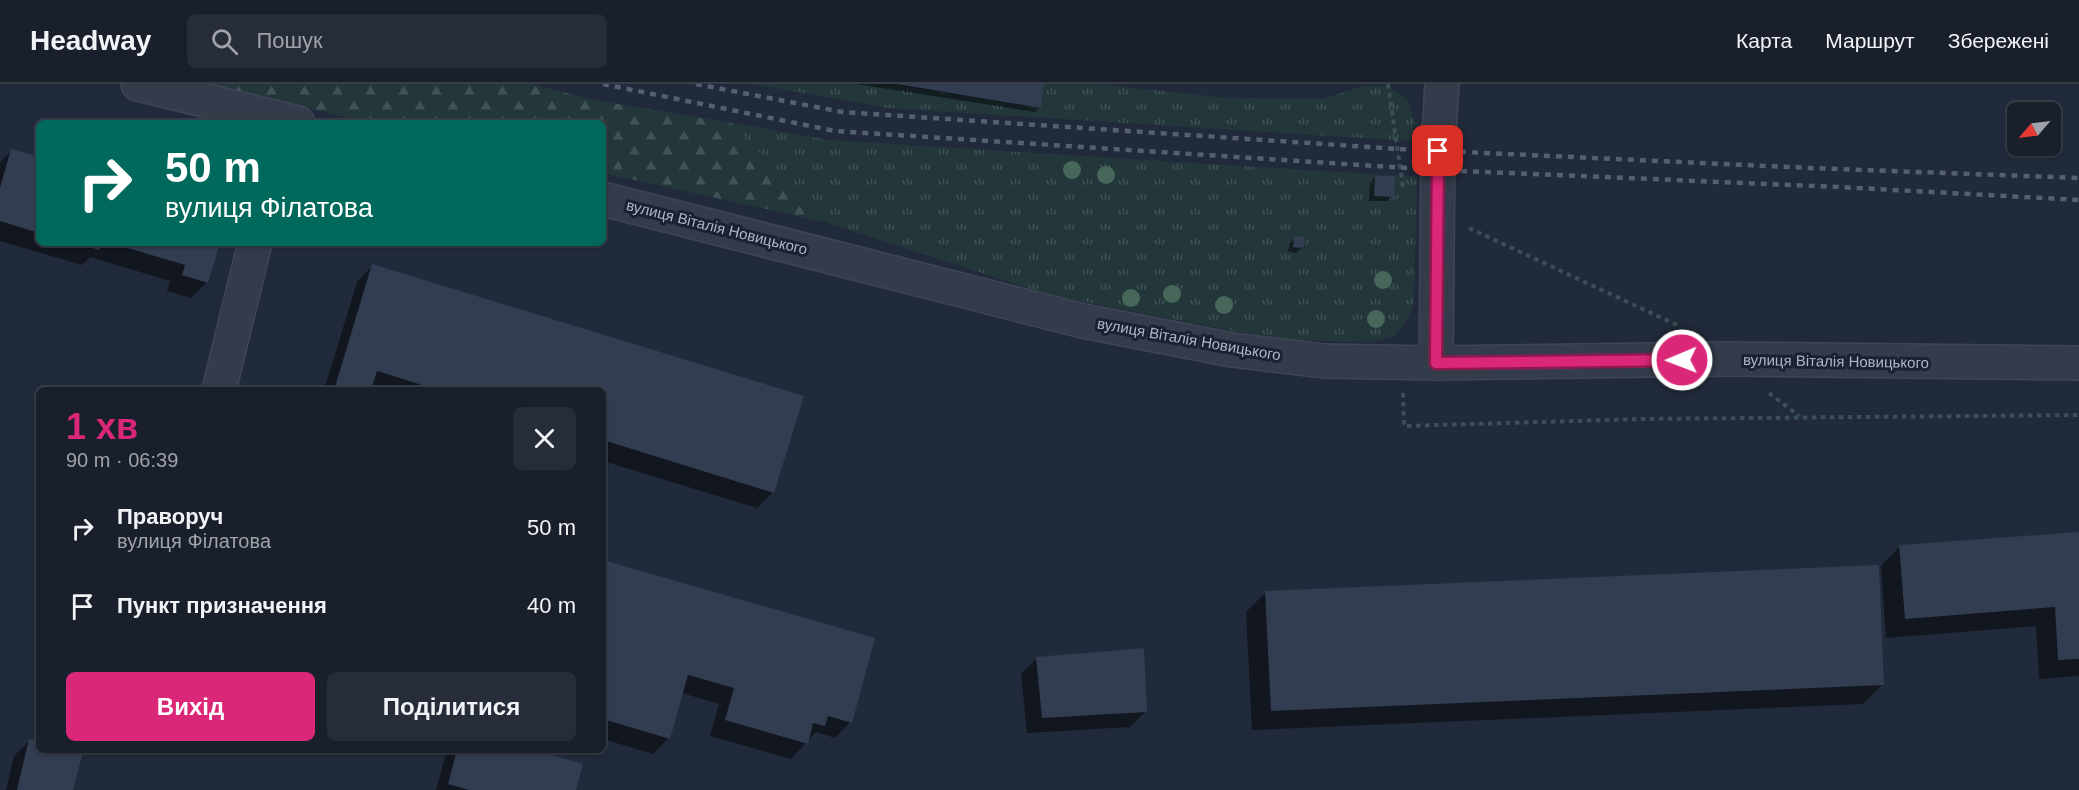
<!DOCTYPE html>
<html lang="uk">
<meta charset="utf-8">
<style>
:root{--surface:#19202c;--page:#262d38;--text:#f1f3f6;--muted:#9fa3a9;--line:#373e48;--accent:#db2777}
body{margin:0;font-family:Helvetica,sans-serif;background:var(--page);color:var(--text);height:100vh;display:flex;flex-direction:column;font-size:22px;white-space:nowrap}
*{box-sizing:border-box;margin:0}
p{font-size:20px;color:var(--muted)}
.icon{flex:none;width:33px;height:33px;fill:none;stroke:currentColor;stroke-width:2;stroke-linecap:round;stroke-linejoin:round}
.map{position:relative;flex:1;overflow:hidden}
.details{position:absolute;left:36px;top:303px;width:570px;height:366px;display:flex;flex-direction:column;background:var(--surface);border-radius:9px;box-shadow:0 2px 4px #0004,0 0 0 2px var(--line)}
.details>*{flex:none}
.banner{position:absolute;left:36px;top:36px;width:570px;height:126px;border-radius:9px;box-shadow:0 2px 4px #0004,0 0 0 2px var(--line);background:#00695c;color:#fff;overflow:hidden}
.needle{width:39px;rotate:242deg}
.controls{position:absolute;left:2007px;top:18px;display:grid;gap:12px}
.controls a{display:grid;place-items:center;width:54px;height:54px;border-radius:9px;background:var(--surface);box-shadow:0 2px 4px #0004,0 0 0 2px var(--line);font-size:30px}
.pin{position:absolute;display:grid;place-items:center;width:51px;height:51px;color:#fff;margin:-26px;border-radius:12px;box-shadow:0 3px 9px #0006}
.me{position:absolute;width:66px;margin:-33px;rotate:269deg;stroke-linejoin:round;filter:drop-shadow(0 0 4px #0008)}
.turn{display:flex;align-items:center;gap:21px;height:126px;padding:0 30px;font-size:27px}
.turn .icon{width:78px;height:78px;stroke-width:2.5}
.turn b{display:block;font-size:42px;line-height:51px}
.round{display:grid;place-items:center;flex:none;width:63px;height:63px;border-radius:9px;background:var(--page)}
.overview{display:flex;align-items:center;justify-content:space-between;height:102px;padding:0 30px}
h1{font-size:36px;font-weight:700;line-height:45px;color:var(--accent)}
.cta{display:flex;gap:12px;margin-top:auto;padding:12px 30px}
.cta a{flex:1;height:69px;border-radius:9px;background:var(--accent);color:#fff;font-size:24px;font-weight:700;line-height:69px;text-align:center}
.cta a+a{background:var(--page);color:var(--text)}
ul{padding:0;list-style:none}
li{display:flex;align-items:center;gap:18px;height:78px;padding:0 30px}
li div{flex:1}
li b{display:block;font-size:22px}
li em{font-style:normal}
header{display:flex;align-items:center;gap:36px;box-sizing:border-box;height:84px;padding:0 30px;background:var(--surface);border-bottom:2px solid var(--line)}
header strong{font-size:28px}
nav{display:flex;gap:33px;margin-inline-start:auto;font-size:21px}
.search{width:420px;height:54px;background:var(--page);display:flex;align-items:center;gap:15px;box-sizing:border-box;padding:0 21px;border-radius:9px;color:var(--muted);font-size:22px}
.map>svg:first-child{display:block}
.grass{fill:url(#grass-tufts)}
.forest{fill:url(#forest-firs)}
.shadow{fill:#0007}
.building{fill:#323d52}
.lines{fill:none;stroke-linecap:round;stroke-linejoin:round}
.minor-casing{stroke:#3e4554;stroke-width:36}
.path{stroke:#3b5054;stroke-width:4;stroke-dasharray:4.5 4.5;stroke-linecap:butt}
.minor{stroke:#343c4b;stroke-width:33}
.rail{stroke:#565f72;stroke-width:4.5;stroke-dasharray:6 6;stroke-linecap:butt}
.tree{fill:#46675a}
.route-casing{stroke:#8e194d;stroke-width:15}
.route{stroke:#db2777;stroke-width:10}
.labels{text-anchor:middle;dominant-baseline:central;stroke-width:6;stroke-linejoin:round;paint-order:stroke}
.street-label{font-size:15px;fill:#afb6c7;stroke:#1a212f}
</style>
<header>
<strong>Headway</strong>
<div class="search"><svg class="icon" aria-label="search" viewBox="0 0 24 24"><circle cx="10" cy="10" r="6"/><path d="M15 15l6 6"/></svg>Пошук</div>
<nav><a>Карта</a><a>Маршрут</a><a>Збережені</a></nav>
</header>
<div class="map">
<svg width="2079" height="706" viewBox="0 0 2079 706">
<defs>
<pattern id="grass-tufts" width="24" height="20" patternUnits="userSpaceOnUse" patternTransform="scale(1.5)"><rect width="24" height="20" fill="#23373b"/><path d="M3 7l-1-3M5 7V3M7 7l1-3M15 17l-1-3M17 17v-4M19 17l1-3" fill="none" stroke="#405256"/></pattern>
<pattern id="forest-firs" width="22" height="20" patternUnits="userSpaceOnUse" patternTransform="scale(1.5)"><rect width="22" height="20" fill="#23373b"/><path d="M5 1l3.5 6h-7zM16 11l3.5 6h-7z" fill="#405256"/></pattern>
</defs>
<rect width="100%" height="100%" fill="#212a3a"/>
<g class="grass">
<path d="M 753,0 L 889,0 L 1041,24 L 1044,0 L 1094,0 L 1228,14 L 1323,15 L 1364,2 L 1389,2 L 1407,15 L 1415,39 L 1410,57 L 888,24 Z"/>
<path d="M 732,39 L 829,56 L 1417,93 L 1414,216 L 1408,235 L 1394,252 L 1368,258 L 1290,256 L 1228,246 L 1050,211 L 825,138 Z"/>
</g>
<path class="forest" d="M 209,0 L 530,0 L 594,16 L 732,39 L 825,138 L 603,89 L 603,39 L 374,39 L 208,2 Z"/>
<g class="shadow">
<path d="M 856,0 L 1043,0 L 1040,23 L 1035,28 Z"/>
<path d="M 11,67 L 39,75 L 39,159 L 218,159 L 207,198 L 191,214 L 167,207 L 170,197 L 90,173 L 82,181 L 0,157 L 0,78 Z"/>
<path d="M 1375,93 L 1392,112 L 1387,117 L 1369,117 L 1370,98 Z"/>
<path d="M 1295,154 L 1302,163 L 1296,169 L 1288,167 L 1290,159 Z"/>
<path d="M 372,182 L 802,313 L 773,408 L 757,424 L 603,377 L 603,306 L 324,306 L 357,198 Z"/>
<path d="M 2079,450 L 2079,592 L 2039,595 L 2036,542 L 1886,554 L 1881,482 L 1900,462 Z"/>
<path d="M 603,478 L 850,638 L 835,654 L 816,648 L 791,675 L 710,652 L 719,620 L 682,609 L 669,654 L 653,670 L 603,655 Z"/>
<path d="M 1266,508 L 1882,601 L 1863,620 L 1252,646 L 1246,528 Z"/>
<path d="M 1037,574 L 1145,628 L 1130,643 L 1027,649 L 1021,590 Z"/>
<path d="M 29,657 L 39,659 L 39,666 L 68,666 L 72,706 L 6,706 L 14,672 Z"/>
<path d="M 447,666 L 530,666 L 574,706 L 436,706 Z"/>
</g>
<g class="building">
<path d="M 897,0 L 1044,0 L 1041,24 Z"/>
<path d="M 11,65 L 39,73 L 39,149 L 0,137 L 0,104 Z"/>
<path d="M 1375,92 L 1395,92 L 1394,113 L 1374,112 Z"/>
<path d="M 1294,152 L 1305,153 L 1303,164 L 1293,163 Z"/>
<path d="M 77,159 L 101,159 L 99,166 Z"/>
<path d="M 111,159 L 220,159 L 208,199 L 182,191 L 185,181 Z"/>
<path d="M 372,180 L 804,312 L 774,409 L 603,356 L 603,306 L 438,306 L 377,287 L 371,306 L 334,306 Z"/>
<path d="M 2079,448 L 2079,575 L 2058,576 L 2055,523 L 1905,535 L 1899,461 Z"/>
<path d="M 603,476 L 875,554 L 852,639 L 828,632 L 825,642 L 813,639 L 808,660 L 725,636 L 734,604 L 688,591 L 670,655 L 603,635 Z"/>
<path d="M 1879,481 L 1884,601 L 1271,627 L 1265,507 Z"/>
<path d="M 1144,564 L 1147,628 L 1042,634 L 1036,573 Z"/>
<path d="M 29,655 L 39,657 L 39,666 L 74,666 L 83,668 L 73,706 L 17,706 Z"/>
<path d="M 457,666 L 535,666 L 583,680 L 576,706 L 469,706 L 448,700 Z"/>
</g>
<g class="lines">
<defs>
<g id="minor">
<path d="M 138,0 L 298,39"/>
<path d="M 603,115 L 1083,237 L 1232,266 L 1324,277 L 1436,279 L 1726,275 L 2079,279"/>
<path d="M 1436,279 L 1438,67 L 1442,0"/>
<path d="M 219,306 L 255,159"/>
</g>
</defs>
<use href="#minor" class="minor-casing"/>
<g class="path">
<path d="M 1388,0 L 1403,103"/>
<path d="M 1469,144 L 1679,242"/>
<path d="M 1403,309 L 1404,342 L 1642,335 L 2079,331"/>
<path d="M 1769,309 L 1799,332"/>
</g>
<use href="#minor" class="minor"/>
<g class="rail">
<path d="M 603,0 L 835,47 L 1438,86 L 1839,103 L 2079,116"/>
<path d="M 696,0 L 842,28 L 1399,65 L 1810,84 L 2079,94"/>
</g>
</g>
<g class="tree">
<circle cx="1072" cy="86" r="9"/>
<circle cx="1106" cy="91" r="9"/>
<circle cx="1383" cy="196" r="9"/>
<circle cx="1172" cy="210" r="9"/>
<circle cx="1131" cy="214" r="9"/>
<circle cx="1224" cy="221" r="9"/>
<circle cx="1376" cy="235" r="9"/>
</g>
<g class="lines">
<defs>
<path id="route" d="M 1438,67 L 1436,279 L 1682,276"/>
</defs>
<use href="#route" class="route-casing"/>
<use href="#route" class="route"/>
</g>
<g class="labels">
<g class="street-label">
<text transform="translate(717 143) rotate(14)">вулиця Віталія Новицького</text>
<text transform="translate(1189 255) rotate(10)">вулиця Віталія Новицького</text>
<text transform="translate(1836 277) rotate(1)">вулиця Віталія Новицького</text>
</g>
</g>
</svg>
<div class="controls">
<a><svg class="needle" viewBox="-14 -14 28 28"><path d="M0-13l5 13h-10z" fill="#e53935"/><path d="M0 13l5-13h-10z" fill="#9fa3a9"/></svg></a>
</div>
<div class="pin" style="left:1438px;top:67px;background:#d93025"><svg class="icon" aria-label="arrive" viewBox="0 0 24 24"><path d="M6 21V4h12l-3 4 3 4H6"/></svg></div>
<svg class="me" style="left:1682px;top:276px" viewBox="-20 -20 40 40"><circle r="17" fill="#db2777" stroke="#fff" stroke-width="3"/><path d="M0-11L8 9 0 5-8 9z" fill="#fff"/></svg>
<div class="banner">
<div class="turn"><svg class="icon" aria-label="right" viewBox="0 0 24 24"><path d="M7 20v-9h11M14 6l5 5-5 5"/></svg><div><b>50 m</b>вулиця Філатова</div></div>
</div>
<section class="details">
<div class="overview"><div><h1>1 хв</h1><p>90 m · 06:39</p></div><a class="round"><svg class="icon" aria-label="close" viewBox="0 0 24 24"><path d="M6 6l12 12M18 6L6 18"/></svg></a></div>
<ul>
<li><svg class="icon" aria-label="right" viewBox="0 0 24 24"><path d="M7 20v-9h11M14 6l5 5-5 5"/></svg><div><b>Праворуч</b><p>вулиця Філатова</p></div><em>50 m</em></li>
<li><svg class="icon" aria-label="arrive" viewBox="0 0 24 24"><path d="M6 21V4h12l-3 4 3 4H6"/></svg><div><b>Пункт призначення</b></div><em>40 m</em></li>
</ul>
<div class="cta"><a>Вихід</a><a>Поділитися</a></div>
</section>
</div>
